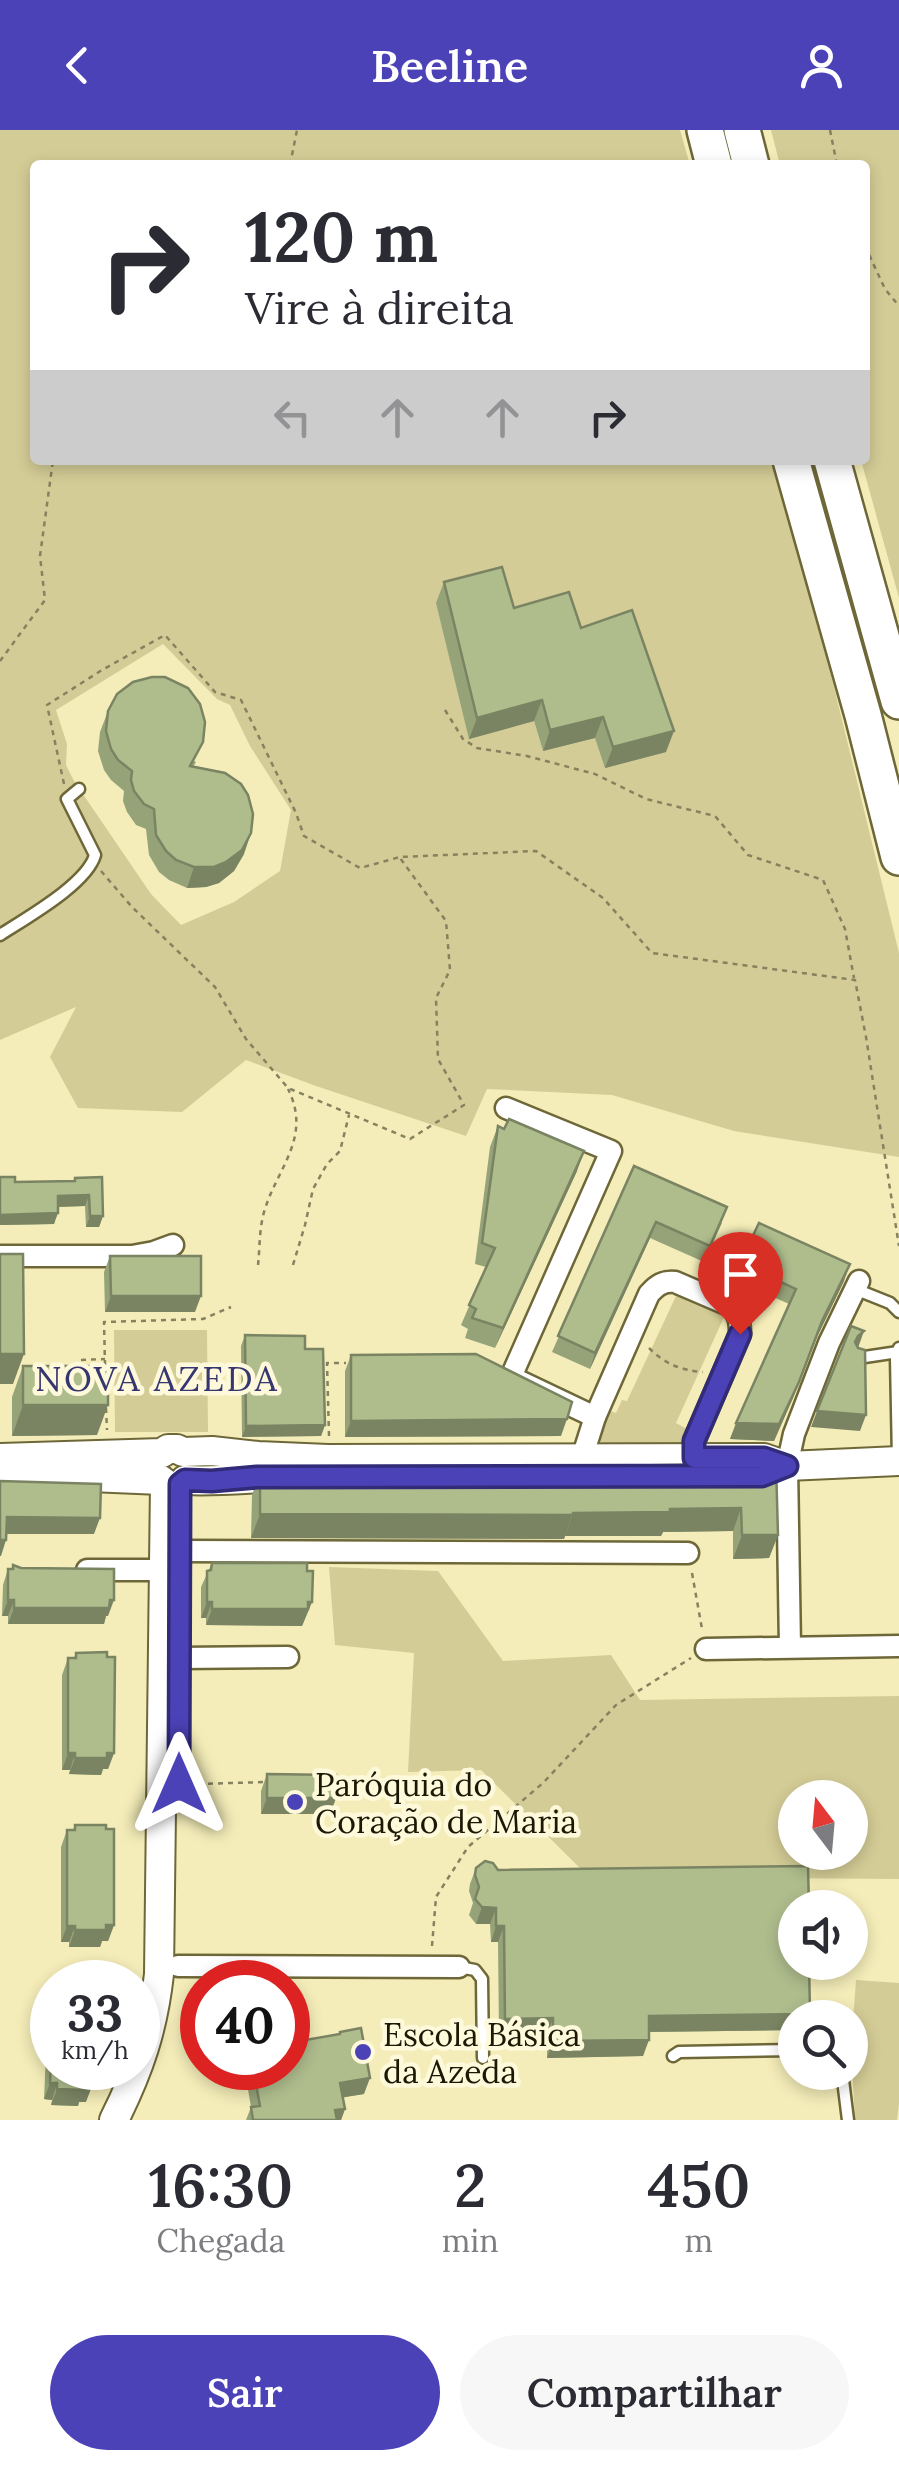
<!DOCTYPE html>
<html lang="pt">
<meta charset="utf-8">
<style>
:root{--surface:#fff;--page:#f7f7f7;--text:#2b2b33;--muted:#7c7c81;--accent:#4c42b8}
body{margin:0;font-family:Lora,serif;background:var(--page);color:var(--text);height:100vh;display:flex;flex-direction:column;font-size:38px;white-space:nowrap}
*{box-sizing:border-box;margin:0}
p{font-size:32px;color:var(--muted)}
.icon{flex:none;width:55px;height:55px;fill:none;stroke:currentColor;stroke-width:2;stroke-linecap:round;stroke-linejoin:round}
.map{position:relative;height:1990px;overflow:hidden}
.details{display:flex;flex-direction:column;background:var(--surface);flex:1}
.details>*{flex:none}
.hud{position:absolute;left:30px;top:30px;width:840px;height:305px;border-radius:10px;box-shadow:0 5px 15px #0003;background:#fff;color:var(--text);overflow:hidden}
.needle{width:65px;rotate:344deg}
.controls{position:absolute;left:778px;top:1650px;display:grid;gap:20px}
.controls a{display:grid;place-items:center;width:90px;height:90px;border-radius:50%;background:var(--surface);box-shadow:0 5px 15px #0003;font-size:50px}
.speed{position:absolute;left:30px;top:1830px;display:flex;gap:20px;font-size:50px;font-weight:700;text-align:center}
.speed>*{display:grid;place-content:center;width:130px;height:130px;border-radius:50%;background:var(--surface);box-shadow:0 5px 15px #0003;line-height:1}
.speed small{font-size:25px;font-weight:400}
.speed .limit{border:15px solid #d22;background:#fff;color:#111}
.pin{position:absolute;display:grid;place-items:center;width:85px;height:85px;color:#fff;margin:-102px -42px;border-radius:50% 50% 50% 0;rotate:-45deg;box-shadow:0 0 10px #0007}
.pin .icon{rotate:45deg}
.me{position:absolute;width:110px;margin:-55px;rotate:0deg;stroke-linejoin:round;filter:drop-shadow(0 0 8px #0008)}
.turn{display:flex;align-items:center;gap:35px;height:210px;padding:0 50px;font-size:45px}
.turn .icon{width:130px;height:130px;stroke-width:2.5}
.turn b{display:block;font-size:70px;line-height:85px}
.lanes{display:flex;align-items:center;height:95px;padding:0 50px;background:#0003;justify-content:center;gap:50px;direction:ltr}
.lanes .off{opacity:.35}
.eta{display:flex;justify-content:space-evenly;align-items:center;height:170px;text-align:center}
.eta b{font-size:60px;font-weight:600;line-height:70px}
.action{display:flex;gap:20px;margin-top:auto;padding:20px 50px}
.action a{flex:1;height:115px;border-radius:60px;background:var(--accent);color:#fff;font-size:40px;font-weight:600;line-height:115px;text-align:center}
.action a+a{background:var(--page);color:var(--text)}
header{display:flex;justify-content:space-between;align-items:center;height:130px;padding:0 50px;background:var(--accent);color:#fff;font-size:45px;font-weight:600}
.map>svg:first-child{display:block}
.green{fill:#d4cc96;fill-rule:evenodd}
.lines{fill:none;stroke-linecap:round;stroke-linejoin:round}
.lane-casing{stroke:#6e6738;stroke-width:15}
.street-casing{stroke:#6e6738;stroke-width:25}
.secondary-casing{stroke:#6e6738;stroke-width:32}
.highway-casing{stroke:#6e6738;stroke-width:40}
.path{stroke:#86815e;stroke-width:2.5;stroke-dasharray:5 5;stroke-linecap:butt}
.lane{stroke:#fff;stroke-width:10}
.street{stroke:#fff;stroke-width:20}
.secondary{stroke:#fff;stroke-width:28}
.highway{stroke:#fff;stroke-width:35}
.wall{fill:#96a379}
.shaded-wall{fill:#7a8463}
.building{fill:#afbd8d;stroke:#7a8463;stroke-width:2.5}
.route-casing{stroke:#312b78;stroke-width:25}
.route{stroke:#4c42b8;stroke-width:18}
.poi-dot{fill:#4c42b8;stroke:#fdf9da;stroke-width:4}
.labels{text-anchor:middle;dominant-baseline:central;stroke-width:9;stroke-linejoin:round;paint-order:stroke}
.poi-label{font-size:32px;fill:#1b1805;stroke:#fdf9da;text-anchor:start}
.neighbourhood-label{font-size:35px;letter-spacing:2.5px;fill:#363671;stroke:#fdf9da}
</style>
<header><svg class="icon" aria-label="back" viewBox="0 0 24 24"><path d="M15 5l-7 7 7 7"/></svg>Beeline<svg class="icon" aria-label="person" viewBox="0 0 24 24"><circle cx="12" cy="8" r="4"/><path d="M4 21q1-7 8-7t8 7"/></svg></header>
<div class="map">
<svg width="899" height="1990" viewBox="0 0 899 1990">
<rect width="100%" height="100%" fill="#f4edb9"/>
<g class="green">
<path d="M 0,0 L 680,0 L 690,35 L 35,35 L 35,330 L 772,330 L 833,553 L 899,823 L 899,1027 L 734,1001 L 612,965 L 487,959 L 466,1006 L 316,956 L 246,930 L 182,982 L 78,978 L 50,927 L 76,877 L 0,910 ZM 506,500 L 666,622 L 595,608 L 543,621 ZM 163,514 L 217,569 L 230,575 L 250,616 L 291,680 L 280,741 L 234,772 L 181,795 L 151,764 L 74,651 L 66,635 L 67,614 L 56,580 Z"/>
<path d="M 771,0 L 899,0 L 899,468 L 861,330 L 865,330 L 865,35 L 780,35 Z"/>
<path d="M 676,1166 L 724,1187 L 676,1293 L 687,1299 L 681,1313 L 601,1313 L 599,1305 L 610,1281 L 616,1283 L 622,1270 L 627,1271 Z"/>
<path d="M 114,1200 L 207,1200 L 208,1302 L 115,1302 Z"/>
<path d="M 329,1437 L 438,1441 L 503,1531 L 611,1525 L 640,1570 L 899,1566 L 899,1749 L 589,1747 L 481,1640 L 408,1642 L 414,1523 L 335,1515 ZM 795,1668 L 850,1668 L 850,1722 L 795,1722 Z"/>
<path d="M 856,1850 L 899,1853 L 899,1973 L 897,1990 L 855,1990 L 851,1919 Z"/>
</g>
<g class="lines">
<defs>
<g id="lane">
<path d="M 0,805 C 26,788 87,754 95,725 L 67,669 L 79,659"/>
<path d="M 855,1159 L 890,1173 L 899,1182"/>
<path d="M 858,1228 L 898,1222"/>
<path d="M 898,1330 L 896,1228 L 899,1218"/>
<path d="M 459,1837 L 475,1840 L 482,1849 L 483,1928"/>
<path d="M 673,1926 L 679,1922 L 795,1920"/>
<path d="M 842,1942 L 848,1990"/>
</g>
<g id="street">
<path d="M 506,978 L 611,1021 L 511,1247 L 595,1287"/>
<path d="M 0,1126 L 132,1126 L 154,1122 L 173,1115"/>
<path d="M 582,1328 L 595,1287 L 649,1164 C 657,1155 663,1151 675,1152 L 731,1176 C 739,1185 740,1192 740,1204 L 694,1311 L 694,1328"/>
<path d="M 180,1421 L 688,1423"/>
<path d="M 87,1440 L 163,1440"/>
<path d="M 790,1517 L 787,1336 L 794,1304 L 829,1213 L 859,1151"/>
<path d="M 706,1519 L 899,1516"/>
<path d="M 179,1528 L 288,1527"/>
<path d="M 178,1836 L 459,1837"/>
</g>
<g id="secondary">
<path d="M 0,1328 L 162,1323 L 168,1319 L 177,1319 L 183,1322 L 212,1321 L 258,1326 L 328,1329 L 764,1328 L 787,1336"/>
<path d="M 772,1342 L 787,1336 L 899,1331"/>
<path d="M 0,1348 L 90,1347 L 161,1350"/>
<path d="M 185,1350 C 222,1352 258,1347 294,1347"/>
<path d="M 114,1990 C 139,1940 153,1899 159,1844 L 165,1353"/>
</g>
<g id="highway">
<path d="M 705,0 L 714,35"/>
<path d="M 742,0 L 751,35"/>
<path d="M 791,330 L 863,585 L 899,727"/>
<path d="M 832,330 L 899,571"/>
</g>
</defs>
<use href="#lane" class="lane-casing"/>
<use href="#street" class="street-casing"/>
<use href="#secondary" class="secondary-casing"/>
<use href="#highway" class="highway-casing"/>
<g class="path">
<path d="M 830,0 L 837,35"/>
<path d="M 290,35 L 297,0"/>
<path d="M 865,116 L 885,159 L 899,176"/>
<path d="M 0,531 L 45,470 L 40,426 L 53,330"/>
<path d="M 445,580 L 463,609 L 477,618 L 527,626 L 595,644 L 646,669 L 715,686 L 748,725 L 823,750 L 845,799 L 854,848"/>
<path d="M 64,654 L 47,575 L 102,540 L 165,505 L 215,562 L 241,570 L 296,683 L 304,706 L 360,738 L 400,727 L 536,721 L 603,768 L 652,823 L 855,850 L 866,907 L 899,1116"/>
<path d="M 101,741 L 132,777 L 215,857 L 246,909 L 288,958 L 410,1009 L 464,975 L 438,929 L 436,868 L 450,840 L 446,791 L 400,728"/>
<path d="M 258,1135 C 260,1117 259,1097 265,1079 C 278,1037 312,1007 288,959"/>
<path d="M 293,1135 L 305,1095 L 313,1059 L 327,1034 L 340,1021 L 349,985"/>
<path d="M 649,1218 C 665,1234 680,1240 703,1242"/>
<path d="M 81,1230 L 105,1229"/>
<path d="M 105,1235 L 104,1192 L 203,1189 L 231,1177"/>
<path d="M 106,1278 L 107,1300"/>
<path d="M 329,1306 L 327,1233 L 346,1233"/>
<path d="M 692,1443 L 702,1499"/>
<path d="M 198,1654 L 266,1652"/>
<path d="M 432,1816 L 436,1767 L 468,1717 L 543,1653 L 616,1575 L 691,1528"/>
</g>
<use href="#lane" class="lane"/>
<use href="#street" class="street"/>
<use href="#secondary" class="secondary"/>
<use href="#highway" class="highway"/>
</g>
<g class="wall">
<path d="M 444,452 L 514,478 L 581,498 L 666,622 L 605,638 L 595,608 L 543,621 L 534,591 L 469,609 L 436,473 Z"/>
<path d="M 108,581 L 196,632 L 193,637 L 244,724 L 234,741 L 219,753 L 206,757 L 187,758 L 169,750 L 159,742 L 149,725 L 146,699 L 136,695 L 127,682 L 123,671 L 124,661 L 111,650 L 104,640 L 98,621 L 100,602 Z"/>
<path d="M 498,996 L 577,1041 L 495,1218 L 465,1208 L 468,1199 L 461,1195 L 486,1137 L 475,1134 L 490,1017 Z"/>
<path d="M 634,1036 L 722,1093 L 704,1132 L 650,1108 L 590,1239 L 552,1222 Z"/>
<path d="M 0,1047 L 15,1052 L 73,1051 L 75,1048 L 103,1086 L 99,1097 L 86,1097 L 85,1076 L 58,1077 L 54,1094 L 0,1095 Z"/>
<path d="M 110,1126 L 195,1182 L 105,1182 L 104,1142 Z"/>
<path d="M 740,1133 L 844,1151 L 817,1207 L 793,1268 L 774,1311 L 730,1309 L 789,1174 L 734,1149 Z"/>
<path d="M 245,1205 L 305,1219 L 325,1295 L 321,1306 L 242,1307 L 241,1216 Z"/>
<path d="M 351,1225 L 561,1306 L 345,1307 L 345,1241 Z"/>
<path d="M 23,1236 L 97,1305 L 12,1306 L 12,1267 Z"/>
<path d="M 772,1333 L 778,1405 L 769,1428 L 733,1429 L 733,1401 L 663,1402 L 661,1406 L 565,1406 L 564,1409 L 251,1408 L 252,1365 L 260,1342 Z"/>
<path d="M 212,1433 L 307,1441 L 312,1472 L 302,1496 L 206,1495 L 206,1488 L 201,1488 L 201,1457 Z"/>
<path d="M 13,1435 L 108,1486 L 106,1486 L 104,1494 L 8,1494 L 8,1486 L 2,1486 L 3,1455 L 8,1439 L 12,1439 Z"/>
<path d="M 76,1523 L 114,1623 L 108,1639 L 103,1639 L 101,1645 L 69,1644 L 70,1640 L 62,1640 L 62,1545 L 68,1528 L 74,1528 Z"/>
<path d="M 267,1644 L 336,1668 L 330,1684 L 261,1684 L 261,1661 Z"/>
<path d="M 75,1695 L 114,1795 L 108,1811 L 102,1811 L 100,1817 L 69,1817 L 69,1812 L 61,1812 L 61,1717 L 67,1700 L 73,1700 Z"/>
<path d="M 476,1738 L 498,1740 L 810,1884 L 809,1888 L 795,1888 L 795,1900 L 649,1902 L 643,1926 L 547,1928 L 547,1904 L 499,1905 L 498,1812 L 491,1812 L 490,1794 L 476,1794 L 469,1785 L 473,1773 L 469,1761 L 470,1754 Z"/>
<path d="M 340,1902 L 364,1964 L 343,1967 L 345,1979 L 341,1990 L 246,1990 L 251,1977 L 246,1948 L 250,1938 L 288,1938 L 339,1904 Z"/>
<path d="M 52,1907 L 86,1972 L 79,1972 L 78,1976 L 51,1975 L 52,1970 L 44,1969 L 46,1923 Z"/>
</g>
<g class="shaded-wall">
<path d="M 542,570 L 534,591 L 469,609 L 477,588 Z"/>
<path d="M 603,587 L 595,608 L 543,621 L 550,600 Z"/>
<path d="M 674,601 L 666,622 L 605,638 L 613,617 Z"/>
<path d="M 251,703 L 244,724 L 234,741 L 219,753 L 206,757 L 187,758 L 194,737 Z"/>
<path d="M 584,1021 L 577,1041 L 495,1218 L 503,1198 Z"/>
<path d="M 89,1065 L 85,1076 L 54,1077 L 58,1066 Z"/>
<path d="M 58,1083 L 54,1094 L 0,1095 L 0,1085 Z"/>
<path d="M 90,1086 L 103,1086 L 99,1097 L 86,1097 Z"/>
<path d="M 656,1092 L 650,1108 L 590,1239 L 595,1223 Z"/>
<path d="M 850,1134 L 844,1151 L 817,1207 L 793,1268 L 774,1311 L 730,1309 L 736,1293 L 822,1191 Z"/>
<path d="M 111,1166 L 201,1166 L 195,1182 L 105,1182 Z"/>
<path d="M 864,1201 L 858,1218 L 852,1222 L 858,1206 Z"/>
<path d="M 0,1224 L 24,1224 L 13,1254 L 0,1254 Z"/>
<path d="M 23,1275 L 108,1275 L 97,1305 L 12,1306 Z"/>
<path d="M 817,1281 L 866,1285 L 860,1301 L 811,1297 Z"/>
<path d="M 567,1289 L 561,1306 L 345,1307 L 351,1291 Z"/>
<path d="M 325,1295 L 321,1306 L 242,1307 L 246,1296 Z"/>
<path d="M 741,1378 L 733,1401 L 663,1402 L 661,1406 L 565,1406 L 573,1383 Z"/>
<path d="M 260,1384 L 572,1385 L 564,1409 L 251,1408 Z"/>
<path d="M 7,1387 L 100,1388 L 94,1404 L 1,1404 Z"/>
<path d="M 742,1405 L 778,1405 L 769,1428 L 733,1429 Z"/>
<path d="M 0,1410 L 6,1410 L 1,1426 L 0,1426 Z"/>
<path d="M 8,1470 L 14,1470 L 8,1486 L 2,1486 Z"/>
<path d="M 114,1470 L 108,1486 L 106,1486 L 104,1494 L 8,1494 L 14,1478 Z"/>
<path d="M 207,1472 L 212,1472 L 206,1488 L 201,1488 Z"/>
<path d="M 312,1472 L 302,1496 L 206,1495 L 212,1479 Z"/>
<path d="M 68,1623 L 75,1623 L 70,1640 L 62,1640 Z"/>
<path d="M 107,1623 L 114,1623 L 108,1639 L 103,1639 L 101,1645 L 69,1644 L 75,1628 Z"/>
<path d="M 267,1668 L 336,1668 L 330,1684 L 261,1684 Z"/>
<path d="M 482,1777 L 496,1778 L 490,1794 L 476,1794 Z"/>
<path d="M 106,1795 L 114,1795 L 108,1811 L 102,1811 L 100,1817 L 69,1817 L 75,1800 Z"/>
<path d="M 67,1796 L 75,1796 L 69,1812 L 61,1812 Z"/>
<path d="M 496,1796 L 504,1796 L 498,1812 L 491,1812 Z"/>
<path d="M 810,1884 L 809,1888 L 795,1888 L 795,1900 L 643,1902 L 649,1886 Z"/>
<path d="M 553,1888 L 547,1904 L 499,1905 L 505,1889 Z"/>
<path d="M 649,1910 L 643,1926 L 547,1928 L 553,1911 Z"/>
<path d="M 370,1948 L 364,1964 L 334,1969 L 340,1953 Z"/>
<path d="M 50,1953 L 57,1953 L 52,1970 L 44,1969 Z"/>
<path d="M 84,1956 L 92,1956 L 86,1972 L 79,1972 L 78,1976 L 51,1975 L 57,1959 Z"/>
<path d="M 345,1979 L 341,1990 L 332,1990 L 335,1980 Z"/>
</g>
<g class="building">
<path d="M 502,437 L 514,478 L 569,462 L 581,498 L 632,480 L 674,601 L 613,617 L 603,587 L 550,600 L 542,570 L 477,588 L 444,452 Z"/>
<path d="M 152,547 L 165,547 L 188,558 L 200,574 L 205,592 L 203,612 L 190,636 L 225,643 L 241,654 L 248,665 L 253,684 L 251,703 L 242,720 L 226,732 L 214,737 L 194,737 L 176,730 L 166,721 L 156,705 L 154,679 L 144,674 L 134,661 L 131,650 L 132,641 L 118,630 L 111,619 L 106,601 L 108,581 L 117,564 L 133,552 Z"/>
<path d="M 509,989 L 584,1021 L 503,1198 L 472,1188 L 476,1179 L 469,1175 L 495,1118 L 482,1113 L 498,996 L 504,999 Z"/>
<path d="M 634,1036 L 727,1077 L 710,1116 L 656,1092 L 595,1223 L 558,1206 Z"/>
<path d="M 0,1047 L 15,1047 L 15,1052 L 75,1051 L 75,1048 L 102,1047 L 103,1086 L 90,1086 L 89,1065 L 58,1066 L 58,1083 L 0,1085 Z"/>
<path d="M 759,1093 L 850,1134 L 822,1191 L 799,1252 L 779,1294 L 736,1293 L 796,1159 L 740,1133 Z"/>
<path d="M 0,1124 L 23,1124 L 24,1224 L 0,1224 Z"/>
<path d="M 110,1126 L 201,1126 L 201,1166 L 111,1166 Z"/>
<path d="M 851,1196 L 864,1201 L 858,1206 L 855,1212 L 858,1218 L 865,1220 L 866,1285 L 817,1281 Z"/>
<path d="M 245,1205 L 305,1206 L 305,1219 L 323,1219 L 325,1295 L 246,1296 Z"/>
<path d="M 476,1224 L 572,1272 L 567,1289 L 351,1291 L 351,1225 Z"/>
<rect x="23" y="1236" width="85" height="39"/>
<path d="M 772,1333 L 776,1335 L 778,1405 L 742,1405 L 741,1378 L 670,1379 L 670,1382 L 573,1383 L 572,1385 L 260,1384 L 260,1342 Z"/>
<path d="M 0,1351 L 101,1354 L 100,1388 L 7,1387 L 6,1410 L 0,1410 Z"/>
<path d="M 212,1433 L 307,1433 L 307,1441 L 313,1441 L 312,1472 L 308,1472 L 308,1479 L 212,1479 L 212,1472 L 207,1472 L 207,1441 L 211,1440 Z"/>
<path d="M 13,1435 L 21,1438 L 114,1439 L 114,1470 L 110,1470 L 109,1478 L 14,1478 L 14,1470 L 8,1470 L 8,1439 L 13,1439 Z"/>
<path d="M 107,1522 L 107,1527 L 115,1527 L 114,1623 L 107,1623 L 107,1628 L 75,1628 L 75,1623 L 68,1623 L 68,1528 L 76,1528 L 76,1523 Z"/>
<path d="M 267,1644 L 336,1645 L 336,1668 L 267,1668 Z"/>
<path d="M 75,1695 L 106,1695 L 106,1699 L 114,1699 L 114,1795 L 106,1795 L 106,1800 L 75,1800 L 75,1796 L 67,1796 L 67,1700 L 75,1700 Z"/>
<path d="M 485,1731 L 493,1733 L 498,1740 L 808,1736 L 809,1778 L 795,1778 L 795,1832 L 809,1832 L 810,1884 L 649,1886 L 649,1910 L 553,1911 L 553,1888 L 505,1889 L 504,1796 L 496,1796 L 496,1778 L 482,1777 L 475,1769 L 479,1757 L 475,1745 L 476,1738 Z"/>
<path d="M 361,1898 L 370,1948 L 340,1953 L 345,1979 L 335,1980 L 337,1990 L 253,1990 L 251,1977 L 260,1976 L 253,1938 L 288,1938 L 288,1913 L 340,1904 L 340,1902 Z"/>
<path d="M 52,1907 L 52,1938 L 92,1938 L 92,1956 L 84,1956 L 84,1960 L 57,1959 L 57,1953 L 50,1953 Z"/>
</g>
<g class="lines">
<defs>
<path id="route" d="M 179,1654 L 180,1354 L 185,1350 L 212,1351 L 257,1347 L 762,1346 L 787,1336 L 764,1328 L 694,1328 L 694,1311 L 740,1204"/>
</defs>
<use href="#route" class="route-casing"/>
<use href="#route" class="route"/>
</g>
<g class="poi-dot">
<circle cx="295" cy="1672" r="10"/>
<circle cx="363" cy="1922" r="10"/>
</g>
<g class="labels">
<g class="poi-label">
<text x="315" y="1654">Paróquia do<tspan x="315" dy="37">Coração de Maria</tspan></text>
<text x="383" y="1904">Escola Básica<tspan x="383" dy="37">da Azeda</tspan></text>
</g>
<g class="neighbourhood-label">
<text x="157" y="1248">NOVA AZEDA</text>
</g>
</g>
</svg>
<div class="controls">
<a><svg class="needle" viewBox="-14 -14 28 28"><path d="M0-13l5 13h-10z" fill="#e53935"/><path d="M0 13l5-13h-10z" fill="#7c7c81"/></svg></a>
<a><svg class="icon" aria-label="sound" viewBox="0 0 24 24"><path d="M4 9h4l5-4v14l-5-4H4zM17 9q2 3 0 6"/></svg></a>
<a><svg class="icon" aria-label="search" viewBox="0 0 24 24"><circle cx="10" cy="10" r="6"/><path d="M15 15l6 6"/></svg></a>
</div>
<div class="speed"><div>33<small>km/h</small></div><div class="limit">40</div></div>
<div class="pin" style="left:740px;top:1204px;background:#d93025"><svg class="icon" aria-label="arrive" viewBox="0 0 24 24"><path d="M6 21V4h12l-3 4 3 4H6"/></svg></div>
<svg class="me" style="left:179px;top:1654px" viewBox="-20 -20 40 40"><path d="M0-17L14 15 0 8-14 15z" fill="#4c42b8" stroke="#fff" stroke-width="4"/></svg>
<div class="hud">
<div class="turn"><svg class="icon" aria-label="right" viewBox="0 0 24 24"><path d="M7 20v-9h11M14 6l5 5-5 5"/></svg><div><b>120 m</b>Vire à direita</div></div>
<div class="lanes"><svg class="icon off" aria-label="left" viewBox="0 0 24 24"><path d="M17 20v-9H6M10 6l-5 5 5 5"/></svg><svg class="icon off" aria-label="ahead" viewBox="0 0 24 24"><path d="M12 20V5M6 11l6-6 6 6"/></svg><svg class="icon off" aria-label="ahead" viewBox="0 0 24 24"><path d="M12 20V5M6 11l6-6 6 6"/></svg><svg class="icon" aria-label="right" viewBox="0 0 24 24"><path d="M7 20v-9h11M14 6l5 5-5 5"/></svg></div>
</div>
</div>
<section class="details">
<div class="eta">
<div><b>16:30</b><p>Chegada</p></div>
<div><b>2</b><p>min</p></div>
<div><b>450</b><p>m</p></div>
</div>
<div class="action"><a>Sair</a><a>Compartilhar</a></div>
</section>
